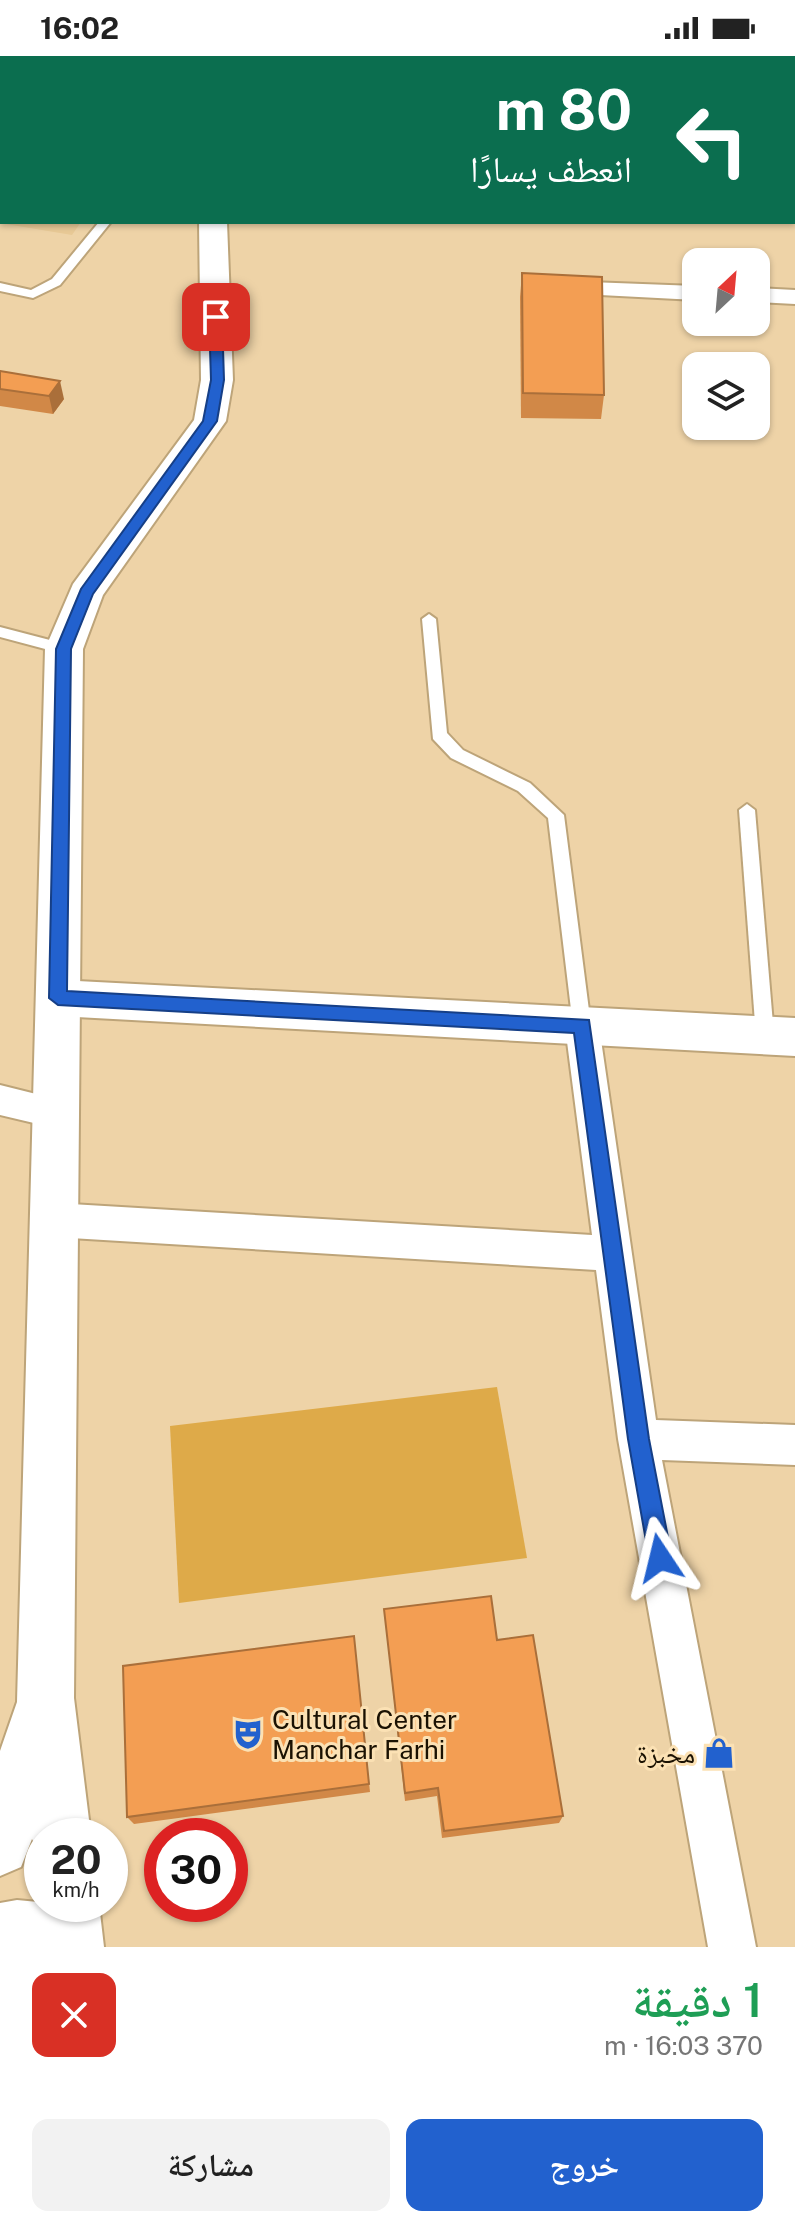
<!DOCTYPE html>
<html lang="ar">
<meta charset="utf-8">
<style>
:root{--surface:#fff;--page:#f2f2f2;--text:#222;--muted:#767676;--accent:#2261ce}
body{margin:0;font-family:"Public Sans","Noto Naskh Arabic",sans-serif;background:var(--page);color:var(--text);direction:rtl;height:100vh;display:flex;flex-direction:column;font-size:30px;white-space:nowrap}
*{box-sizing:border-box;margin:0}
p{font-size:26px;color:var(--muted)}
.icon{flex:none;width:44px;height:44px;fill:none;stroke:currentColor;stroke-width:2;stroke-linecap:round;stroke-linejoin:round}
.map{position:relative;height:1891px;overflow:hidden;direction:ltr}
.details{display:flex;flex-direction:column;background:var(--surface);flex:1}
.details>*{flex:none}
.top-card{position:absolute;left:0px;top:0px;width:796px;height:168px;box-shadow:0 2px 6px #0004;direction:rtl;background:#0b6e4f;color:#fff;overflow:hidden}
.needle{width:52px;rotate:26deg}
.fabs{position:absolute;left:682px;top:192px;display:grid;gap:16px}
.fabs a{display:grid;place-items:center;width:88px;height:88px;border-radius:16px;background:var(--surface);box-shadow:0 2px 6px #0004;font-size:40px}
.speed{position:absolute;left:24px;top:1762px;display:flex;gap:16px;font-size:40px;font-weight:700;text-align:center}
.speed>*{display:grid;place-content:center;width:104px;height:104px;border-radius:50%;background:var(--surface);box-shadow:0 2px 6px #0004;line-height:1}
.speed small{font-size:20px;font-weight:400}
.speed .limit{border:12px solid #d22;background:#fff;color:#111}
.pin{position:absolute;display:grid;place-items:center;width:68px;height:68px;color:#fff;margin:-34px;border-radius:16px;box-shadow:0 4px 12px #0006}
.me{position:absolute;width:88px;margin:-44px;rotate:350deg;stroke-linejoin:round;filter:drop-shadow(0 0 6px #0008)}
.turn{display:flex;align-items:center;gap:28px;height:168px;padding:0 32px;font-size:36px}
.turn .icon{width:104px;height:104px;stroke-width:2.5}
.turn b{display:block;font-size:56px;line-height:68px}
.round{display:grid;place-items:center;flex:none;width:84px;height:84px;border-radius:16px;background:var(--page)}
.headline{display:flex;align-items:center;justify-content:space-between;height:136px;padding:0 32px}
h1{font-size:48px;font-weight:600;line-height:60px;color:#1e9e55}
.cta{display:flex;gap:16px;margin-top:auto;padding:16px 32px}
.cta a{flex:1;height:92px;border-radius:16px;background:var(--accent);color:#fff;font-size:32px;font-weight:600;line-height:92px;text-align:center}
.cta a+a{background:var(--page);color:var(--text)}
.status{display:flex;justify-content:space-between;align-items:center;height:56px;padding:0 40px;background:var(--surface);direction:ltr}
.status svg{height:22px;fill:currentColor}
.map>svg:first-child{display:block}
.built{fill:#e8c996}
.green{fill:#deaa49}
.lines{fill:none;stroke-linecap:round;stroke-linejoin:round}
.service-casing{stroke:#bda479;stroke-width:4}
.minor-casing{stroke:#bda479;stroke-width:4}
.secondary-casing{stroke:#bda479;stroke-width:4}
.primary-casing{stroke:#bda479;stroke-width:4}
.service{fill:#fff;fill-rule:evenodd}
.minor{fill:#fff;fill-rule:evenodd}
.secondary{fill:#fff;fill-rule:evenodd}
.primary{fill:#fff;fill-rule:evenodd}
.wall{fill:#d18847}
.shaded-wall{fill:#aa6f3a}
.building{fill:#f39e53;stroke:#aa6f3a;stroke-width:2}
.route{fill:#2261ce;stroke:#163f86;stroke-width:2}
.labels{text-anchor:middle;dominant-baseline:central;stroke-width:6;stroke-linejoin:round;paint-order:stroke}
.near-poi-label{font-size:26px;fill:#1a1102;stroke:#fbe1b4;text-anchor:start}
</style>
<div class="status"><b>16:02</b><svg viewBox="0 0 49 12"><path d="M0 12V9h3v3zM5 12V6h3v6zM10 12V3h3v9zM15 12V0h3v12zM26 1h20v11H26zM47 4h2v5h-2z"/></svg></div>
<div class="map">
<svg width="795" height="1891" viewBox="0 0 795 1891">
<rect width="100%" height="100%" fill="#eed3a7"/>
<path class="built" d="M 0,0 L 312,0 L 2,2 L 2,166 L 81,166 L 72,179 L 0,167 Z"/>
<path class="green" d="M 497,1331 L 527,1502 L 179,1547 L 170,1370 Z"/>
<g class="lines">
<defs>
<g id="service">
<path d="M 99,166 L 111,166 L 60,229 L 33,242 L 0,235 L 0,227 L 31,234 L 52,223 Z"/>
<path d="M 429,558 L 436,563 L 447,677 L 463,694 L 530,727 L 564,759 L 591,970 L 588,975 L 576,975 L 573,970 L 548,762 L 518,735 L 451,702 L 433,683 L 422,563 Z"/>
<path d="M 0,571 L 69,589 L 72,593 L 64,598 L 0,581 Z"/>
<path d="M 747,748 L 755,754 L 774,980 L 771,985 L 759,985 L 756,980 L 739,754 Z"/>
</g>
<g id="minor">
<path d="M 359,0 L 394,0 L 395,2 L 361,2 Z"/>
<path d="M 565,0 L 587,0 L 564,2 Z"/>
<rect x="794" y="48" width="1" height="13"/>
<path d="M 589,226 L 696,230 L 696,244 L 581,238 L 577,233 L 581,228 Z"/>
<path d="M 756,232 L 795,234 L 795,248 L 756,246 Z"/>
<path d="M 582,956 L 594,960 L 599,970 L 656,1364 L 795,1369 L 795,1409 L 662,1404 L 756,1891 L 708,1891 L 618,1383 L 596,1214 L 54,1181 L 41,1176 L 35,1164 L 41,1152 L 54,1147 L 592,1179 L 565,970 L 570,960 Z"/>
<path d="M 0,1029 L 68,1046 L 73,1057 L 68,1068 L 55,1072 L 0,1059 Z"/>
</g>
<path id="secondary" d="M 58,924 L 795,962 L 795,1000 L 58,960 L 42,955 L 36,942 L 42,929 Z"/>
<g id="primary">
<path d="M 199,166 L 227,166 L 233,324 L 226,365 L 103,539 L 83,593 L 74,1642 L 91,1780 L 42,1780 L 42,1802 L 32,1783 L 21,1811 L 0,1820 L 0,1695 L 17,1646 L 45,593 L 73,528 L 194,364 L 201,324 Z"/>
<path d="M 42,1836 L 42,1848 L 99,1848 L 104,1891 L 0,1891 L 0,1847 L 17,1844 L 38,1846 Z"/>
</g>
</defs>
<use href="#service" class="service-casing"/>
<use href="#minor" class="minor-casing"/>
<use href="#secondary" class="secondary-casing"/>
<use href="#primary" class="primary-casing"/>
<use href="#service" class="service"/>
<use href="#minor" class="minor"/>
<use href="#secondary" class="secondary"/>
<use href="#primary" class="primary"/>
</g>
<g class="wall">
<path d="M 522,217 L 604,339 L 601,363 L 521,362 L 520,241 Z"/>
<path d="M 0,315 L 64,343 L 53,358 L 0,350 Z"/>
<path d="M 384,1553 L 497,1584 L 563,1760 L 559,1767 L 442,1782 L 437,1740 L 405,1745 Z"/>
<path d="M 354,1580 L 370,1736 L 134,1768 L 127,1761 Z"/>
</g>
<path class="shaded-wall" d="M 60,325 L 64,343 L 53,358 L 49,340 Z"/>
<g class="building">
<path d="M 522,217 L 602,221 L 604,339 L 523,337 Z"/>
<path d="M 0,315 L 60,325 L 49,340 L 0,333 Z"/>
<path d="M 491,1540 L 497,1584 L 533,1579 L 563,1760 L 444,1775 L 438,1732 L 405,1737 L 384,1553 Z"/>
<path d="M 354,1580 L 369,1728 L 127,1761 L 123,1610 Z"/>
</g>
<path class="route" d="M 216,257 L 222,261 L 224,324 L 217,365 L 93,538 L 71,593 L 67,935 L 589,964 L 649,1383 L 672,1502 L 668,1510 L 660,1514 L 652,1510 L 649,1502 L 628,1383 L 574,977 L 58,949 L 49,942 L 56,593 L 81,533 L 203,365 L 211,324 L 209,261 Z"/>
<defs>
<symbol id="theatre-bare" viewBox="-9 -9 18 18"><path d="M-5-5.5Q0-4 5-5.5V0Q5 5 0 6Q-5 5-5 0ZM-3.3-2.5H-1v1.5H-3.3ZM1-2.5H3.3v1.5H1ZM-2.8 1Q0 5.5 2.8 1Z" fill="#2261ce" stroke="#fbe1b4" stroke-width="2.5" paint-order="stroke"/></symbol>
<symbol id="shop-bare" viewBox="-9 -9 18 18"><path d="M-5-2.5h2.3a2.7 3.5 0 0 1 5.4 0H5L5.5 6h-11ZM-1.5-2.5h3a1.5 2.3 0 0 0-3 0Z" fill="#2261ce" stroke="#fbe1b4" stroke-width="2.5" paint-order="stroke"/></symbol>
</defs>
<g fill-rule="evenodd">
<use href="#theatre-bare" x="226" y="1656" width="44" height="44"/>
<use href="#shop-bare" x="697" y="1675" width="44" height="44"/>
</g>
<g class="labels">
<g class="near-poi-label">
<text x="272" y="1663">Cultural Center<tspan x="272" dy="30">Manchar Farhi</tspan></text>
<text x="695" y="1697" text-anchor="end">مخبزة</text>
</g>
</g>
</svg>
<div class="fabs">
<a><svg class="needle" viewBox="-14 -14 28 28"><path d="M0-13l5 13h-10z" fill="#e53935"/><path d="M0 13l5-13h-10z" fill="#767676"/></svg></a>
<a><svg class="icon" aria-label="layers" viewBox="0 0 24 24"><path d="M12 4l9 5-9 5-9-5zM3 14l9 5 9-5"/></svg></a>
</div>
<div class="speed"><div>20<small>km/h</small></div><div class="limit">30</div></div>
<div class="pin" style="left:216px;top:261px;background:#d93025"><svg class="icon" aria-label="arrive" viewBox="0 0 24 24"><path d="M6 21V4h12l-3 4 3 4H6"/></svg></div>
<svg class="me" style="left:660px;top:1502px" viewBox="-20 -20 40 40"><path d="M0-17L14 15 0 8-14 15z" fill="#2261ce" stroke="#fff" stroke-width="4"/></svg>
<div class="top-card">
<div class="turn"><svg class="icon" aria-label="left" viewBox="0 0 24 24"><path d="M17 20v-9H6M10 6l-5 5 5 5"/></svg><div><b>80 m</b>انعطف يسارًا</div></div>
</div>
</div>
<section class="details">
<div class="headline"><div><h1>1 دقيقة</h1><p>370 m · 16:03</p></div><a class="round" style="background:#d93025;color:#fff"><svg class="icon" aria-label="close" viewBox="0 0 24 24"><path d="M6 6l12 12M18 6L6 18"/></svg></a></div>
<div class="cta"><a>خروج</a><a>مشاركة</a></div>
</section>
